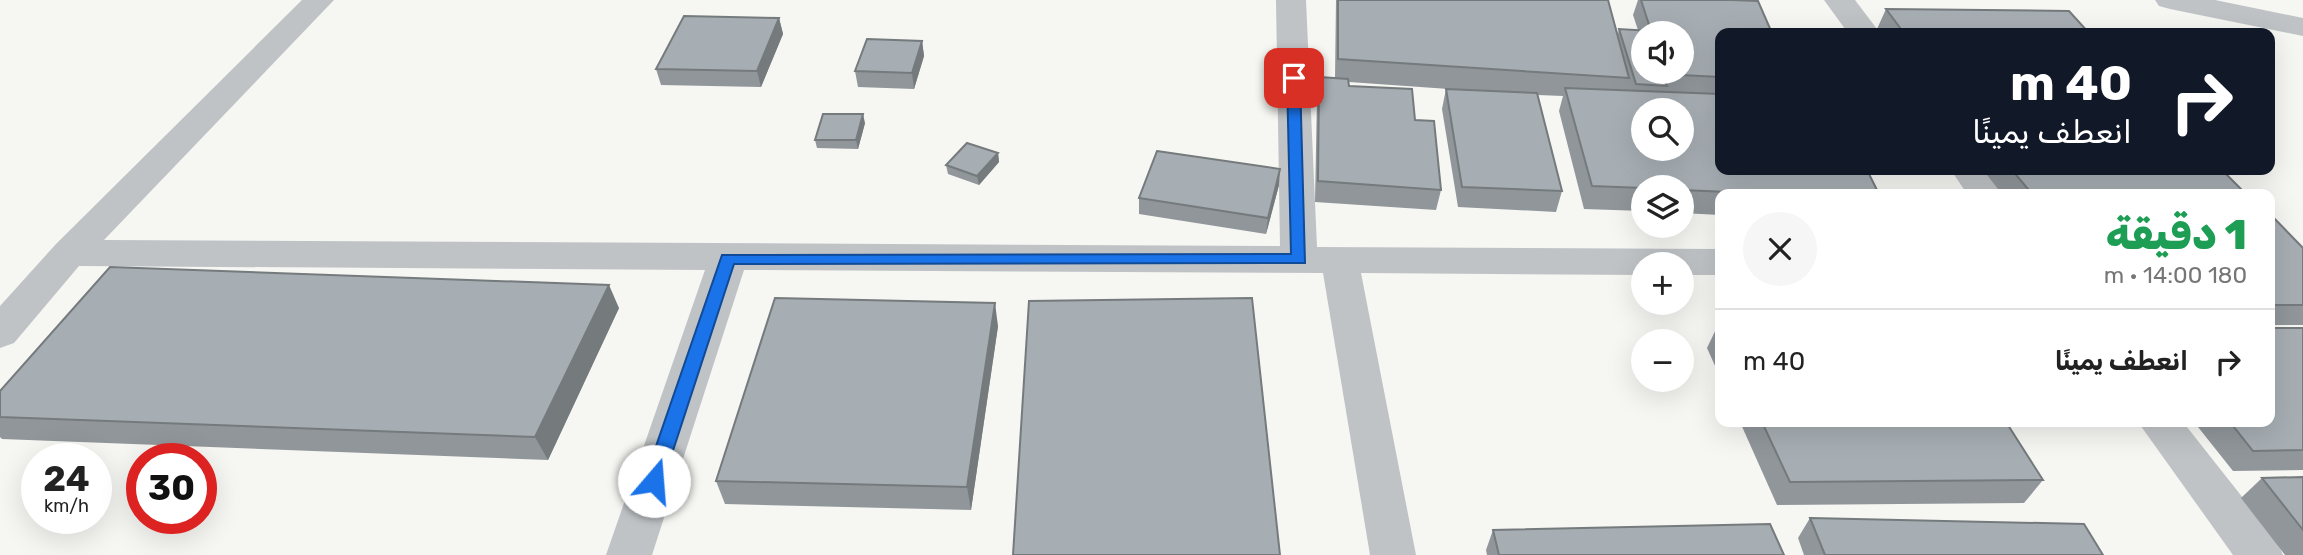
<!DOCTYPE html>
<html lang="ar">
<meta charset="utf-8">
<style>
:root{--surface:#fff;--page:#f6f6f6;--text:#222;--muted:#767676;--line:#e0e0e0}
body{margin:0;font-family:Rubik,Cairo,sans-serif;background:var(--page);color:var(--text);direction:rtl;height:100vh;display:flex;flex-direction:column;font-size:26px;white-space:nowrap}
*{box-sizing:border-box;margin:0}
p{font-size:23px;color:var(--muted)}
.icon{flex:none;width:38px;height:38px;fill:none;stroke:currentColor;stroke-width:2;stroke-linecap:round;stroke-linejoin:round}
.map{position:relative;flex:1;overflow:hidden;direction:ltr}
.details{position:absolute;left:1715px;top:189px;width:560px;height:238px;display:flex;flex-direction:column;background:var(--surface);border-radius:14px;box-shadow:0 7px 28px #0002;direction:rtl}
.details>*{flex:none}
.hud{position:absolute;left:1715px;top:28px;width:560px;height:147px;border-radius:14px;box-shadow:0 7px 28px #0002;direction:rtl;background:#111827;color:#fff;overflow:hidden}
.controls{position:absolute;left:1631px;top:21px;display:grid;gap:14px}
.controls a{display:grid;place-items:center;width:63px;height:63px;border-radius:50%;background:var(--surface);box-shadow:0 7px 28px #0002;font-size:35px}
.speed{position:absolute;left:21px;top:443px;display:flex;gap:14px;font-size:35px;font-weight:700;text-align:center}
.speed>*{display:grid;place-content:center;width:91px;height:91px;border-radius:50%;background:var(--surface);box-shadow:0 7px 28px #0002;line-height:1}
.speed small{font-size:18px;font-weight:400}
.speed .limit{border:10px solid #d22;background:#fff;color:#111}
.pin{position:absolute;display:grid;place-items:center;width:60px;height:60px;color:#fff;margin:-30px;border-radius:14px;box-shadow:0 4px 10px #0006}
.me{position:absolute;width:77px;margin:-38px;rotate:18deg;stroke-linejoin:round;filter:drop-shadow(0 0 5px #0008)}
.turn{display:flex;align-items:center;gap:24px;height:147px;padding:0 28px;font-size:32px}
.turn .icon{width:91px;height:91px;stroke-width:2.5}
.turn b{display:block;font-size:49px;line-height:60px}
.round{display:grid;place-items:center;flex:none;width:74px;height:74px;border-radius:37px;background:var(--page)}
.summary{display:flex;align-items:center;justify-content:space-between;height:119px;padding:0 28px}
h1{font-size:42px;font-weight:800;line-height:52px;color:#1e9e55}
ul{padding:0;list-style:none}
li{display:flex;align-items:center;gap:21px;height:105px;padding:0 28px;border-top:2px solid var(--line)}
li div{flex:1}
li b{display:block;font-size:26px}
li em{font-style:normal}
.map>svg:first-child{display:block}
.lines{fill:none;stroke-linecap:round;stroke-linejoin:round}
.minor{fill:#bfc3c6;fill-rule:evenodd}
.wall{fill:#90969a}
.shaded-wall{fill:#757a7d}
.building{fill:#a7aeb3;stroke:#757a7d;stroke-width:2;fill-rule:evenodd}
.route{fill:#1a73e8;stroke:#114b97;stroke-width:2}
</style>
<div class="map">
<svg width="2303" height="555" viewBox="0 0 2303 555">
<rect width="100%" height="100%" fill="#f6f6f3"/>
<g class="lines">
<g class="minor">
<path d="M 302,0 L 334,0 L 104,240 L 1280,246 L 1276,0 L 1306,0 L 1317,247 L 1720,249 L 1720,275 L 1682,275 L 1682,264 L 1643,264 L 1643,275 L 1361,273 L 1416,555 L 1370,555 L 1323,273 L 744,270 L 652,555 L 606,555 L 705,270 L 79,266 L 14,343 L 0,348 L 0,306 L 56,244 Z"/>
<path d="M 1824,0 L 1855,0 L 1880,33 L 1848,33 Z"/>
<path d="M 2155,0 L 2215,0 L 2303,18 L 2303,36 L 2170,9 L 2159,6 Z"/>
<path d="M 1951,170 L 1986,170 L 2004,194 L 1967,194 Z"/>
<path d="M 2138,422 L 2183,422 L 2277,541 L 2283,555 L 2233,555 Z"/>
</g>
</g>
<g class="wall">
<path d="M 1336,0 L 1608,0 L 1618,34 L 1619,29 L 1638,30 L 1633,15 L 1638,0 L 1731,0 L 1720,33 L 1720,170 L 1879,194 L 1720,194 L 1720,215 L 1682,213 L 1682,187 L 1643,187 L 1643,211 L 1584,209 L 1559,111 L 1563,96 L 1538,95 L 1562,191 L 1556,212 L 1458,207 L 1442,109 L 1446,89 L 1463,90 L 1349,82 L 1349,86 L 1415,120 L 1441,190 L 1436,210 L 1315,202 L 1317,97 L 1319,77 L 1335,78 Z"/>
<path d="M 1886,9 L 2089,33 L 1880,33 L 1877,29 Z"/>
<path d="M 779,18 L 783,34 L 761,87 L 661,85 L 656,69 Z"/>
<path d="M 922,41 L 924,56 L 914,89 L 858,87 L 855,71 Z"/>
<path d="M 865,123 L 858,149 L 817,148 L 815,140 Z"/>
<path d="M 998,153 L 999,162 L 979,185 L 948,174 L 946,165 Z"/>
<path d="M 1983,170 L 2222,170 L 2242,190 L 2238,194 L 2002,194 Z"/>
<path d="M 1279,185 L 1266,234 L 1139,214 L 1139,198 Z"/>
<path d="M 2270,215 L 2303,248 L 2303,325 L 2270,325 Z"/>
<path d="M 619,308 L 548,460 L 2,439 L 0,437 L 0,391 Z"/>
<path d="M 1718,325 L 1720,325 L 1720,377 L 1707,348 Z"/>
<path d="M 998,326 L 971,510 L 725,504 L 716,481 Z"/>
<path d="M 2303,328 L 2303,470 L 2233,471 L 2194,422 L 2270,422 Z"/>
<path d="M 1740,422 L 2006,422 L 2043,480 L 2024,503 L 1777,505 Z"/>
<path d="M 2303,477 L 2303,555 L 2285,555 L 2241,498 L 2262,478 Z"/>
<path d="M 1810,518 L 2103,555 L 1804,555 L 1798,538 Z"/>
<path d="M 1493,530 L 1784,555 L 1487,555 L 1486,550 Z"/>
</g>
<g class="shaded-wall">
<path d="M 779,18 L 783,34 L 761,87 L 757,71 Z"/>
<path d="M 922,41 L 924,56 L 914,89 L 912,73 Z"/>
<path d="M 863,114 L 865,123 L 858,149 L 856,140 Z"/>
<path d="M 998,153 L 999,162 L 979,185 L 977,176 Z"/>
<path d="M 1280,169 L 1279,185 L 1266,234 L 1268,218 Z"/>
<path d="M 609,285 L 619,308 L 548,460 L 535,437 Z"/>
<path d="M 995,303 L 998,326 L 971,510 L 967,487 Z"/>
</g>
<g class="building">
<path d="M 1338,0 L 1608,0 L 1629,78 L 1338,59 Z"/>
<path d="M 1641,0 L 1731,0 L 1758,1 L 1772,33 L 1720,33 L 1720,77 L 1662,74 L 1667,86 L 1636,84 L 1619,29 L 1651,31 ZM 1643,33 L 1682,33 L 1682,72 L 1643,72 Z"/>
<path d="M 1886,9 L 2069,11 L 2089,33 L 1904,33 Z"/>
<path d="M 684,16 L 779,18 L 757,71 L 656,69 Z"/>
<path d="M 867,39 L 922,41 L 912,73 L 855,71 Z"/>
<path d="M 1319,77 L 1348,79 L 1349,86 L 1412,89 L 1415,120 L 1434,121 L 1441,190 L 1318,181 Z"/>
<path d="M 1565,88 L 1720,94 L 1720,170 L 1867,170 L 1879,194 L 1776,194 L 1682,190 L 1682,187 L 1643,188 L 1592,186 ZM 1643,110 L 1682,110 L 1682,149 L 1643,149 Z"/>
<path d="M 1446,89 L 1537,93 L 1562,191 L 1462,187 Z"/>
<path d="M 823,114 L 863,114 L 856,140 L 815,140 Z"/>
<path d="M 967,143 L 998,153 L 977,176 L 946,165 Z"/>
<path d="M 1157,151 L 1280,169 L 1268,218 L 1139,198 Z"/>
<path d="M 2012,170 L 2222,170 L 2242,190 L 2032,194 Z"/>
<path d="M 2270,215 L 2271,215 L 2303,248 L 2303,305 L 2270,305 Z"/>
<path d="M 110,267 L 609,285 L 535,437 L 0,417 L 0,391 Z"/>
<path d="M 775,298 L 995,303 L 967,487 L 716,481 Z"/>
<path d="M 1252,298 L 1280,555 L 1013,555 L 1029,301 Z"/>
<path d="M 2270,328 L 2303,328 L 2303,450 L 2253,451 L 2230,422 L 2270,422 Z"/>
<path d="M 1762,422 L 2006,422 L 2043,480 L 1790,482 Z"/>
<path d="M 2303,477 L 2303,530 L 2262,478 Z"/>
<path d="M 1810,518 L 2084,524 L 2103,555 L 1825,555 Z"/>
<path d="M 1770,524 L 1784,555 L 1499,555 L 1493,530 Z"/>
</g>
<path class="route" d="M 1294,74 L 1300,78 L 1305,263 L 734,264 L 663,481 L 660,486 L 647,486 L 644,481 L 722,255 L 1291,254 L 1287,78 Z"/>
</svg>
<div class="controls">
<a><svg class="icon" aria-label="sound" viewBox="0 0 24 24"><path d="M4 9h4l5-4v14l-5-4H4zM17 9q2 3 0 6"/></svg></a>
<a><svg class="icon" aria-label="search" viewBox="0 0 24 24"><circle cx="10" cy="10" r="6"/><path d="M15 15l6 6"/></svg></a>
<a><svg class="icon" aria-label="layers" viewBox="0 0 24 24"><path d="M12 4l9 5-9 5-9-5zM3 14l9 5 9-5"/></svg></a>
<a>+</a>
<a>−</a>
</div>
<div class="speed"><div>24<small>km/h</small></div><div class="limit">30</div></div>
<div class="pin" style="left:1294px;top:78px;background:#d93025"><svg class="icon" aria-label="arrive" viewBox="0 0 24 24"><path d="M6 21V4h12l-3 4 3 4H6"/></svg></div>
<svg class="me" style="left:654px;top:481px" viewBox="-20 -20 40 40"><circle r="19" fill="#fff"/><path d="M0-13L10 11 0 6-10 11z" fill="#1a73e8"/></svg>
<div class="hud">
<div class="turn"><svg class="icon" aria-label="right" viewBox="0 0 24 24"><path d="M7 20v-9h11M14 6l5 5-5 5"/></svg><div><b>40 m</b>انعطف يمينًا</div></div>
</div>
<section class="details">
<div class="summary"><div><h1>1 دقيقة</h1><p>180 m · 14:00</p></div><a class="round"><svg class="icon" aria-label="close" viewBox="0 0 24 24"><path d="M6 6l12 12M18 6L6 18"/></svg></a></div>
<ul>
<li><svg class="icon" aria-label="right" viewBox="0 0 24 24"><path d="M7 20v-9h11M14 6l5 5-5 5"/></svg><div><b>انعطف يمينًا</b></div><em>40 m</em></li>
</ul>
</section>
</div>
